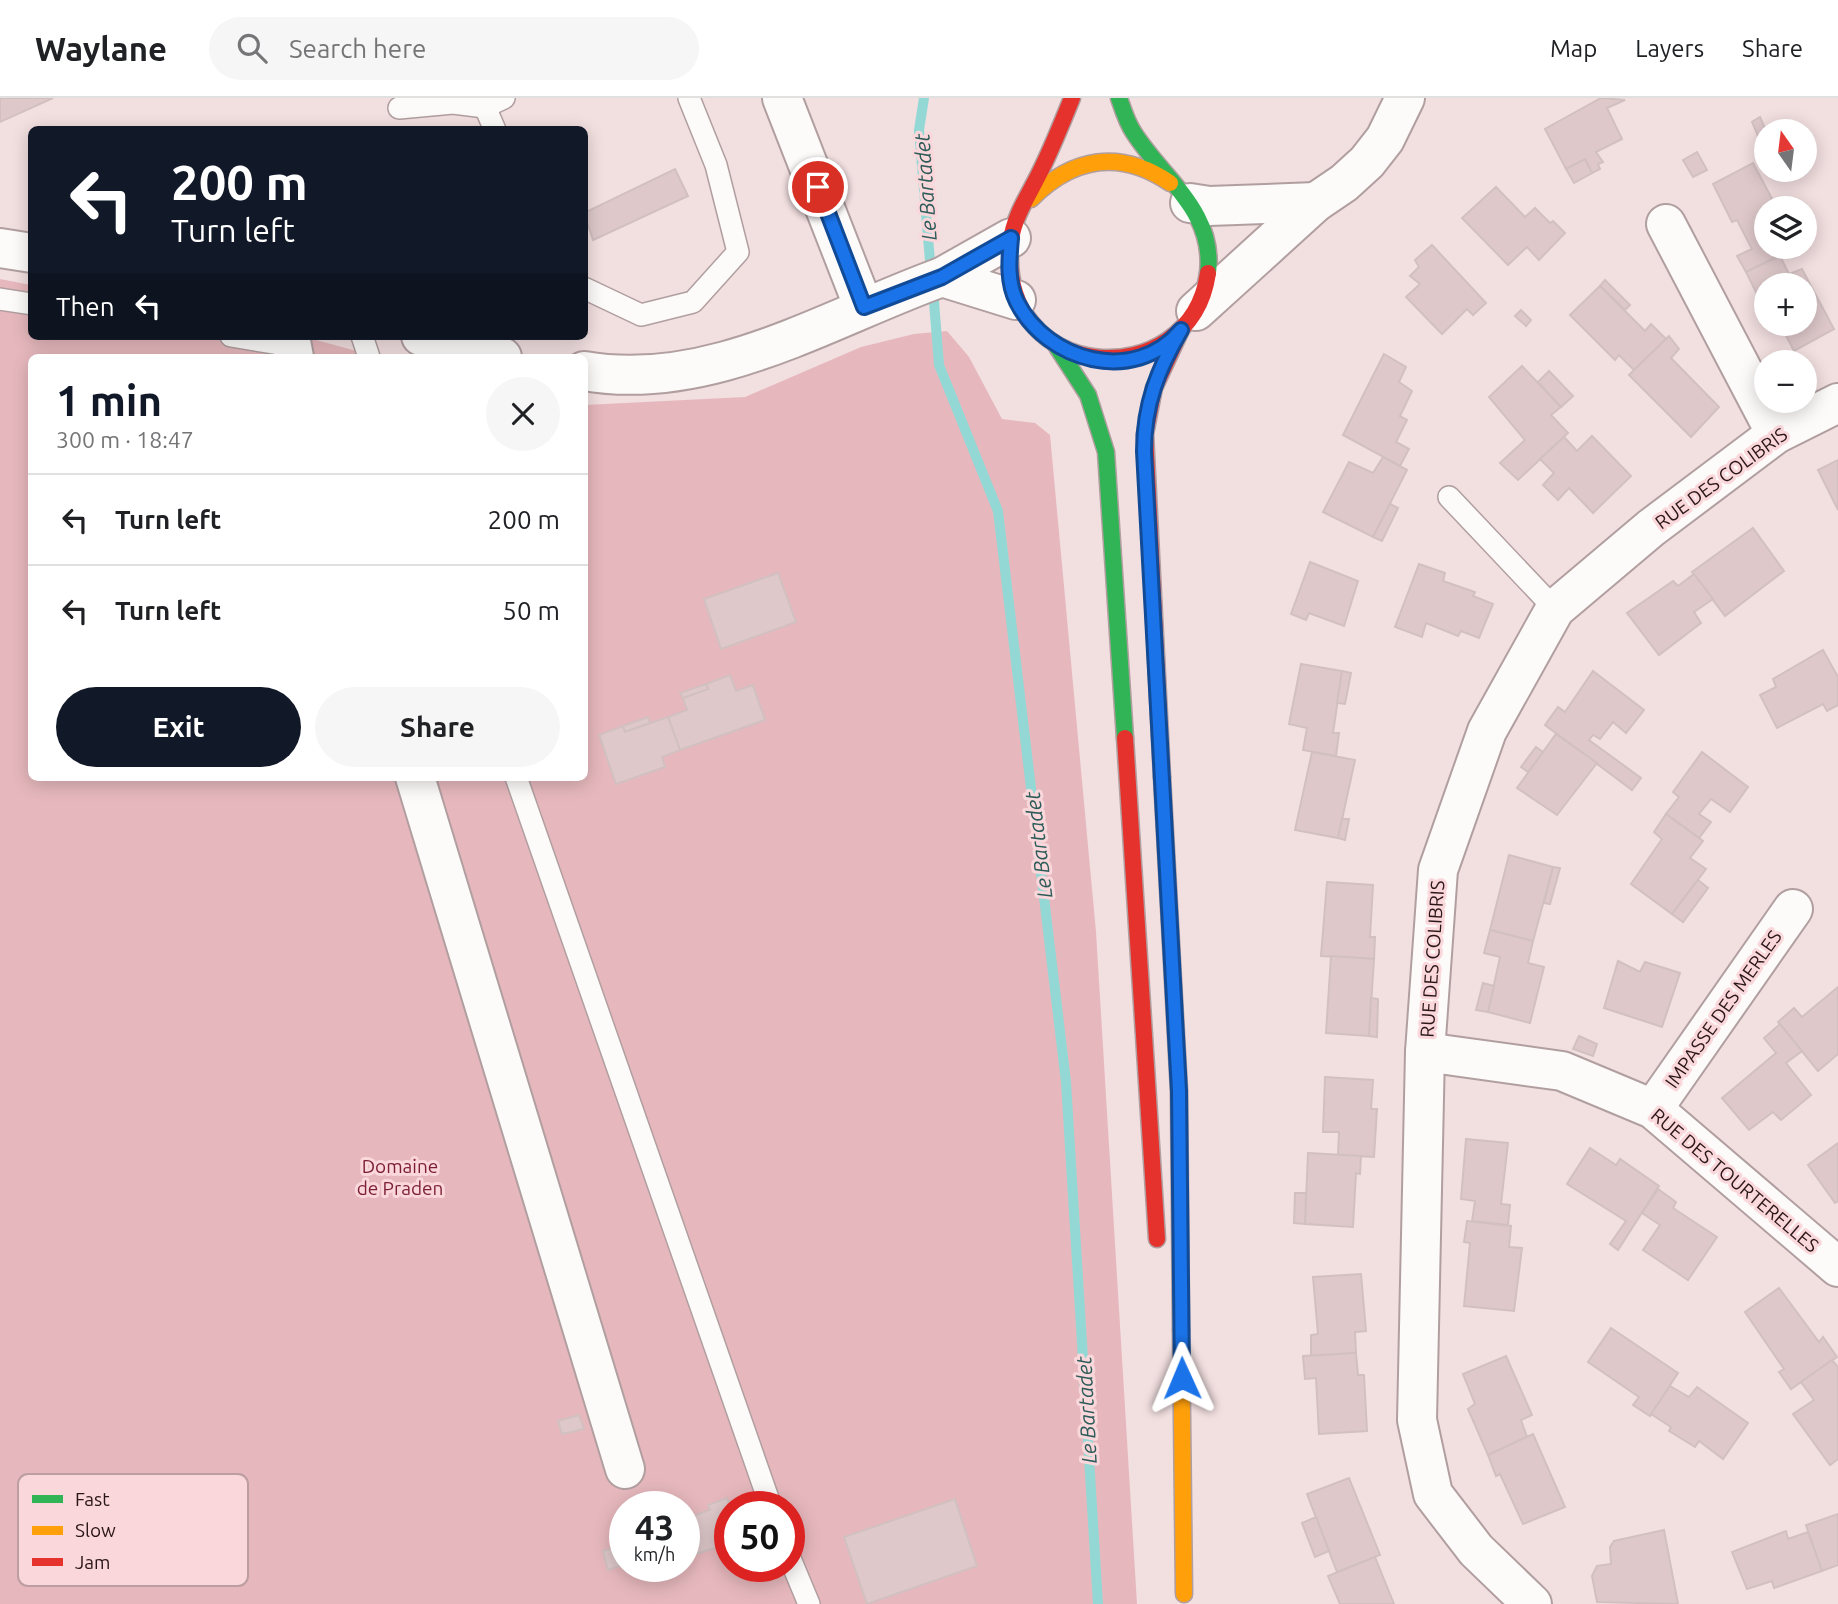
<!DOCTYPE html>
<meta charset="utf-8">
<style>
:root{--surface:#fff;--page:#f6f6f6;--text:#202124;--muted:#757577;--line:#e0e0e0;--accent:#111827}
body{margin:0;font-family:Ubuntu,sans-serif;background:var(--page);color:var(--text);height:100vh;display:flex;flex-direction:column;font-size:26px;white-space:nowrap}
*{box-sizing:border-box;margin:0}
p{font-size:23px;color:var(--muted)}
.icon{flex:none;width:38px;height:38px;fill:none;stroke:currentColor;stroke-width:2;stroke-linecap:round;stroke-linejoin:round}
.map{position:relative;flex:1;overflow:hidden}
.panel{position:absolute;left:28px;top:256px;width:560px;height:427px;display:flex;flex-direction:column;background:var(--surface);border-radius:10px;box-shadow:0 4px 18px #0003}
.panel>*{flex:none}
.banner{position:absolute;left:28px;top:28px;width:560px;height:214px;border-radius:10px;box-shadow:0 4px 18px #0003;background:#111827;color:#fff;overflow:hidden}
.needle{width:46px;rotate:346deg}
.fabs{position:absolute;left:1754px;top:21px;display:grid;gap:14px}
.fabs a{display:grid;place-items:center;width:63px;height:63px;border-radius:50%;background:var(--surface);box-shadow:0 4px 18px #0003;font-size:35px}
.speed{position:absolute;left:609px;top:1393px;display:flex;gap:14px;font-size:35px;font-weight:700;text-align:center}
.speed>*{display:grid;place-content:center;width:91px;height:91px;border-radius:50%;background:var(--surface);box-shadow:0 4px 18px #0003;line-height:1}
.speed small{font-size:18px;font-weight:400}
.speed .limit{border:10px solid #d22;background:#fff;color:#111}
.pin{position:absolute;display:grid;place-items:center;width:60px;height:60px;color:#fff;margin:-30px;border:4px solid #fff;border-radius:50%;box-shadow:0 2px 7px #0007}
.me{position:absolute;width:77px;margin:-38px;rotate:359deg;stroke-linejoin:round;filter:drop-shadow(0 0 5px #0008)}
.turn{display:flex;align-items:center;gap:24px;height:147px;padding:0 28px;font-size:32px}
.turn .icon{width:91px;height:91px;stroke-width:2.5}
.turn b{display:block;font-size:49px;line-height:60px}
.then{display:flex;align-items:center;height:66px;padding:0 28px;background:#0003;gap:14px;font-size:26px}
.round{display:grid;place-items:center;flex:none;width:74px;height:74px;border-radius:37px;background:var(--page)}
.headline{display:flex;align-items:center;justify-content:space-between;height:119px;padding:0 28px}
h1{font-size:42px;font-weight:700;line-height:52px;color:var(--accent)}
.button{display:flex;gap:14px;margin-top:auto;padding:14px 28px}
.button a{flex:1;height:80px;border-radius:42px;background:var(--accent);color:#fff;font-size:28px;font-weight:700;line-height:80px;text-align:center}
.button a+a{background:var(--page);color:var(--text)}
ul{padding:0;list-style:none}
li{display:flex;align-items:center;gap:21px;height:91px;padding:0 28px;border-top:2px solid var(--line)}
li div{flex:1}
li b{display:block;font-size:26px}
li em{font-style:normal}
header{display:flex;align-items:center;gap:42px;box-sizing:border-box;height:98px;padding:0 35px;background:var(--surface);border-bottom:2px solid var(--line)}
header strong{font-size:33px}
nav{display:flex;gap:38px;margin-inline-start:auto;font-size:24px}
.search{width:490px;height:63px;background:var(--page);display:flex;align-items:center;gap:18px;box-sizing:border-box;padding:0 24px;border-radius:38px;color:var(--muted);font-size:26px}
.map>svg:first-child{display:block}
.green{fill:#e6b8bd;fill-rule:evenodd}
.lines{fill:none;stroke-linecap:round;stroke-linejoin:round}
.stream{stroke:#94d8d5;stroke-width:10}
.building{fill:#dec8ca;stroke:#d2c0c1;stroke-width:2}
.lane-casing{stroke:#b19fa0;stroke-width:24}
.street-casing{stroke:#b19fa0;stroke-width:42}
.fast-casing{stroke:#b19fa0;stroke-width:19}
.slow-casing{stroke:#b19fa0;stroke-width:19}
.jam-casing{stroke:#b19fa0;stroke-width:19}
.lane{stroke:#fdfafa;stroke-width:21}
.street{stroke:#fdfafa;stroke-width:38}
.fast{stroke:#30b455;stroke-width:16}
.slow{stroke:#ff9f0a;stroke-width:16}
.jam{stroke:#e5322d;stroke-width:16}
.route-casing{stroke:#114b97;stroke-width:18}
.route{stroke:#1a73e8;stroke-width:12}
.labels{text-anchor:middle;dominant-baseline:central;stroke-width:6;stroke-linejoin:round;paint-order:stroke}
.street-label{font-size:19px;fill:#2a1618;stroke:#fad7da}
.park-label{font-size:19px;fill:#7c1e34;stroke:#fad7da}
.water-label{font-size:21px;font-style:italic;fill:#2c5b59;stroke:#fad7da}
.key{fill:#fad7da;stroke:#bc9da0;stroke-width:2}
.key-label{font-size:19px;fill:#2a1618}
</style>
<header>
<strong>Waylane</strong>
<div class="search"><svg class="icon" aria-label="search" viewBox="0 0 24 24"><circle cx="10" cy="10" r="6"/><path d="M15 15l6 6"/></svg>Search here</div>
<nav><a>Map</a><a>Layers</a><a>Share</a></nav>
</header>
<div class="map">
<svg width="1838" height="1506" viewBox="0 0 1838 1506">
<rect width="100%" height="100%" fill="#f2dfe0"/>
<path class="green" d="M 0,181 L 31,187 L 32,238 L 301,238 L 379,259 L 32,259 L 32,679 L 584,679 L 585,307 L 745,299 L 861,249 L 914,236 L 947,233 L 969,259 L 1002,321 L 1035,325 L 1050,337 L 1096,834 L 1137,1506 L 0,1506 ZM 625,1409 L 684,1409 L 684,1468 L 625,1468 ZM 730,1409 L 789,1409 L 789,1468 L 730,1468 Z"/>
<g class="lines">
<g class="stream">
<path d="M 924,0 L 919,32 L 931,175"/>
<path d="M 933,191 L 939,267 L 998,413 L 1066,984 L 1098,1506"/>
</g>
</g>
<g class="building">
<path d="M 0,0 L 53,0 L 0,24 Z"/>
<path d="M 1601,0 L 1625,2 L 1607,10 L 1622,41 L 1596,54 L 1603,64 L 1598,66 L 1600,71 L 1592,75 L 1585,61 L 1566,71 L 1545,31 Z"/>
<path d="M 1760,19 L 1766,33 L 1764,52 L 1752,24 Z"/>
<path d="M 1697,54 L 1707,72 L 1693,79 L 1683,62 Z"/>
<path d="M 1585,61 L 1592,75 L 1574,85 L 1566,71 Z"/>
<path d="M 1753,65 L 1777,110 L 1766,110 L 1766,149 L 1796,149 L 1746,174 L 1737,158 L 1752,151 L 1737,122 L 1732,124 L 1713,86 Z"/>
<path d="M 675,71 L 688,98 L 593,142 L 584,115 Z"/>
<path d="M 1496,89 L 1525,119 L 1535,110 L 1550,125 L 1553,123 L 1565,135 L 1539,162 L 1527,149 L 1508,167 L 1462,120 Z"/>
<path d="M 1432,147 L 1486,205 L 1473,217 L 1467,211 L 1442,236 L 1406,199 L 1420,186 L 1410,178 L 1419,169 L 1415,162 Z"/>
<path d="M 1780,158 L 1789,176 L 1802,171 L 1834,231 L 1794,253 L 1780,226 L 1804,226 L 1804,187 L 1766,187 L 1766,199 L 1762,193 L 1757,196 L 1746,174 Z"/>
<path d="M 1605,182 L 1630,207 L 1625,212 L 1600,188 Z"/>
<path d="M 1600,188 L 1645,233 L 1651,226 L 1666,241 L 1634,272 L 1619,257 L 1615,262 L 1570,217 Z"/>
<path d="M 1521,212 L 1531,222 L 1526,228 L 1515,218 Z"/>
<path d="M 1669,238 L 1679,251 L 1671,260 L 1719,309 L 1691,339 L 1629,277 Z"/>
<path d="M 1384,256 L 1406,269 L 1399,284 L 1412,293 L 1400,318 L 1407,322 L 1396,344 L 1409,351 L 1400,368 L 1343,337 Z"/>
<path d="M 1522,268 L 1561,309 L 1551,317 L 1568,335 L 1518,382 L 1500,365 L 1525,342 L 1489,299 Z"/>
<path d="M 1549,273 L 1573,298 L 1561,309 L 1538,284 Z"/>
<path d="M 1592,338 L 1631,378 L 1593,415 L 1569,390 L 1558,402 L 1543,387 L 1554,375 L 1540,361 L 1564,339 L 1577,353 Z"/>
<path d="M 1383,359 L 1407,372 L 1373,439 L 1323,414 L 1349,364 L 1373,375 Z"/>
<path d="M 1838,362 L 1838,412 L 1818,372 Z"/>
<path d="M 1390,406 L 1398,410 L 1382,443 L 1373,439 Z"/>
<path d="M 1753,430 L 1784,473 L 1725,518 L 1692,474 Z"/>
<path d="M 1310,464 L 1358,483 L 1344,528 L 1309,515 L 1306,522 L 1291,516 Z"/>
<path d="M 1419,466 L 1445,475 L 1443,483 L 1475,494 L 1473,498 L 1493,506 L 1479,540 L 1461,533 L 1458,538 L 1426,525 L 1422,539 L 1395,529 Z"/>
<path d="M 778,475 L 796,524 L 721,551 L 704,501 Z"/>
<path d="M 1694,476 L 1713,501 L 1694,514 L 1701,525 L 1659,557 L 1627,515 L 1673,483 L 1678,488 Z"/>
<path d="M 1823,552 L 1838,579 L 1838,607 L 1827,613 L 1823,606 L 1777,630 L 1760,597 L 1776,589 L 1773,581 Z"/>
<path d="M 1301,566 L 1342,573 L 1333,635 L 1339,635 L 1336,658 L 1303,652 L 1307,630 L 1289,626 Z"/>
<path d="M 1342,573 L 1351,575 L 1345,606 L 1337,605 Z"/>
<path d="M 1593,573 L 1644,612 L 1626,635 L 1613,624 L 1600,641 L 1593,637 L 1589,642 L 1641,680 L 1632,692 L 1545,627 L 1558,609 L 1565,614 Z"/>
<path d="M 730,577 L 736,593 L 753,587 L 765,622 L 680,652 L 668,619 L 687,612 L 683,600 L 708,591 L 706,586 Z"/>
<path d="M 706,586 L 708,591 L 683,600 L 680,595 Z"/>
<path d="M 648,619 L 650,625 L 625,634 L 623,628 Z"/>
<path d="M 668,619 L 680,652 L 662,659 L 665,669 L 616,686 L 599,637 L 623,628 L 625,634 Z"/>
<path d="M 1556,636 L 1597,665 L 1557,717 L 1517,690 Z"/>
<path d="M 1536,649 L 1543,654 L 1528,674 L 1521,669 Z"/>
<path d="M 1312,654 L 1355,662 L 1338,740 L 1295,732 Z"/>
<path d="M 1702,654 L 1748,689 L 1730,714 L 1711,701 L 1699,716 L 1711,724 L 1699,740 L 1666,716 L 1679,699 L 1673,694 Z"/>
<path d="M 1666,716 L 1703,743 L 1690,760 L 1706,771 L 1672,816 L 1631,786 L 1662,741 L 1654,734 Z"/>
<path d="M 1342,721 L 1349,721 L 1345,742 L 1338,740 Z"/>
<path d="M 1509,757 L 1553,769 L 1533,843 L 1490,832 Z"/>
<path d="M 1553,769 L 1560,770 L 1550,806 L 1544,805 Z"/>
<path d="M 1698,782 L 1708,790 L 1683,824 L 1672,816 Z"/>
<path d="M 1327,784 L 1373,787 L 1370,839 L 1375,839 L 1374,861 L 1321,858 Z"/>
<path d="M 1490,832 L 1533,843 L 1528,865 L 1544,869 L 1530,925 L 1488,914 L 1500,859 L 1484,855 Z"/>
<path d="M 1331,858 L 1374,861 L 1369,938 L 1326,935 Z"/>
<path d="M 1618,863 L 1640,874 L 1645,864 L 1680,875 L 1662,929 L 1604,910 Z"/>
<path d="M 1483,885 L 1494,888 L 1488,914 L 1476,912 Z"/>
<path d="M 1838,889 L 1838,956 L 1818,973 L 1778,924 L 1794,910 L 1802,919 Z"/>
<path d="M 1371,900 L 1378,901 L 1377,939 L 1369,938 Z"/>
<path d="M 1780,926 L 1802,953 L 1786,965 L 1811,997 L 1781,1022 L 1773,1014 L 1749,1032 L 1722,1000 L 1776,955 L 1764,940 Z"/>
<path d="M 1579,938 L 1597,946 L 1593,958 L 1573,951 Z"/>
<path d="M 1325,979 L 1373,982 L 1371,1011 L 1377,1011 L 1374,1059 L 1338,1057 L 1339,1034 L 1323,1034 Z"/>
<path d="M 1466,1041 L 1508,1045 L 1501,1106 L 1510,1107 L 1508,1127 L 1472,1123 L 1475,1103 L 1461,1101 Z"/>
<path d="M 1838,1045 L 1838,1103 L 1835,1105 L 1808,1067 Z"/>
<path d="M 1590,1050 L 1616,1067 L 1620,1061 L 1659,1088 L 1618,1152 L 1610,1146 L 1626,1123 L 1567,1086 Z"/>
<path d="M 1308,1055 L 1361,1058 L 1360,1076 L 1356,1075 L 1353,1129 L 1305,1126 Z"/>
<path d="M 1658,1091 L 1676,1104 L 1673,1110 L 1717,1139 L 1688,1182 L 1643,1152 L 1660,1127 L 1642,1115 Z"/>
<path d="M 1295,1095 L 1306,1095 L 1305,1126 L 1294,1125 Z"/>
<path d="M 1467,1123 L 1511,1128 L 1509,1149 L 1522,1150 L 1514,1213 L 1464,1208 L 1470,1145 L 1464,1144 Z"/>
<path d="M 1361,1176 L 1366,1233 L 1355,1234 L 1356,1255 L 1311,1258 L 1311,1237 L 1318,1236 L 1313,1179 Z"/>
<path d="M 1779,1190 L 1819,1244 L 1823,1239 L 1837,1259 L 1791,1291 L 1779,1274 L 1784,1271 L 1745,1214 Z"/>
<path d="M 1611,1230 L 1678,1275 L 1650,1318 L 1633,1307 L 1639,1299 L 1588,1264 Z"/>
<path d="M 1356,1255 L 1358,1277 L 1364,1277 L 1367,1333 L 1319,1336 L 1316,1280 L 1305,1281 L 1303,1258 Z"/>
<path d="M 1506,1258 L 1532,1317 L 1521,1322 L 1527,1339 L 1488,1357 L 1468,1311 L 1475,1306 L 1463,1276 Z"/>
<path d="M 1832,1262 L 1838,1269 L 1838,1361 L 1830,1367 L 1793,1316 L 1814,1302 L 1801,1284 Z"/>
<path d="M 1670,1288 L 1689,1299 L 1697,1289 L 1748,1325 L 1723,1361 L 1699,1343 L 1695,1349 L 1669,1333 L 1671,1329 L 1651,1316 Z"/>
<path d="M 579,1317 L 584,1331 L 562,1336 L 558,1323 Z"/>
<path d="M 1533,1336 L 1565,1409 L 1523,1426 L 1500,1376 L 1496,1378 L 1488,1357 Z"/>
<path d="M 1349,1380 L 1380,1457 L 1337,1474 L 1307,1396 Z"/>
<path d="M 727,1400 L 730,1409 L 730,1445 L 684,1460 L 684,1415 L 687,1414 L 690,1419 L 710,1412 L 708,1407 Z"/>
<path d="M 955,1401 L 977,1468 L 867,1506 L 844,1439 Z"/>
<path d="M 1838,1416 L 1838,1467 L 1822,1473 L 1806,1427 Z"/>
<path d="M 1316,1419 L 1329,1453 L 1315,1459 L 1302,1425 Z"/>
<path d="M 1664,1432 L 1678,1506 L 1597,1504 L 1592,1478 L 1597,1468 L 1611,1466 L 1610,1449 L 1614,1443 Z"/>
<path d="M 1786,1433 L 1788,1441 L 1808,1434 L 1822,1473 L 1774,1490 L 1772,1483 L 1747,1491 L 1732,1454 Z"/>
<path d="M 625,1446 L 625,1466 L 608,1472 L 603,1453 Z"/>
<path d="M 1375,1459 L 1394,1506 L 1340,1506 L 1328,1478 Z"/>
</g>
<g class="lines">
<defs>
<g id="lane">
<path d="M 485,9 L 495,32"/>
<path d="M 399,10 L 453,5 L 485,9 L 504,0"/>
<path d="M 584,190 L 641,217 L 693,204 L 738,154 L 716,67 L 689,0"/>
<path d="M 0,201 L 32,206"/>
<path d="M 231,238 L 292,248"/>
<path d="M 362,238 L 369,259"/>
<path d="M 1449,399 L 1555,511"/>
<path d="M 516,679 L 771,1409"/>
<path d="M 789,1458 L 809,1506"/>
</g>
<g id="street">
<path d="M 782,0 L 864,210"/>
<path d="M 1190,105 L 1209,108 L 1316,104"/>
<path d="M 1666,126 L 1776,336"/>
<path d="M 1011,140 L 942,179 L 1016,202"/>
<path d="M 0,150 L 32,155"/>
<path d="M 1196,213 L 1316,104 L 1344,85 L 1367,64 L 1385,41 L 1405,0"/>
<path d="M 290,238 L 294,259"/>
<path d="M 421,238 L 502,259"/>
<path d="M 584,273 C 710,295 828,220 942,179"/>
<path d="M 415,679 L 625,1371"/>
<path d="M 1425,954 L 1562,973 L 1653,1011 L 1838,1169"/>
<path d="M 1653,1011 L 1793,811"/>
<path d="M 1532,1506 L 1476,1452 L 1433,1396 L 1417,1322 L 1425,954 L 1438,772 L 1487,633 L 1555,511 L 1651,430 L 1776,336 L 1838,305"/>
</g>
<g id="fast">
<path d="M 1119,0 C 1123,12 1127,25 1134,35 C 1164,82 1215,113 1208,175"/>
<path d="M 1057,249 L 1088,297 L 1106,354 L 1125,640"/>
<path d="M 1162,679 L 1179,993 L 1181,1232"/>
</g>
<g id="slow">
<path d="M 1031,101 C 1073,59 1120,51 1170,85"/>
<path d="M 1181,1232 L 1184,1496"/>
</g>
<g id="jam">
<path d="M 1072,0 C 1062,25 1052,50 1040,74 C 1030,95 1014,118 1011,142 C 994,287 1190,299 1208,175"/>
<path d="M 1125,640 L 1157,1141"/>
<path d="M 1162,679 L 1145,336 L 1154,290 L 1181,232"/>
</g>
</defs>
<use href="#lane" class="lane-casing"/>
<use href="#street" class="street-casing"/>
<use href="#fast" class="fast-casing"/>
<use href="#slow" class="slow-casing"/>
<use href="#jam" class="jam-casing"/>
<use href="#lane" class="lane"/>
<use href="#street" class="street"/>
<use href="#fast" class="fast"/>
<use href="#slow" class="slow"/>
<use href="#jam" class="jam"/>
</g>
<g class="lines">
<defs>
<path id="route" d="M 818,89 L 864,209 L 942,179 L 1011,140 C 1009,162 1007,184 1017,204 C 1047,263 1134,288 1181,232 C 1158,271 1144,307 1144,353 L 1179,993 L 1182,1280"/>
</defs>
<use href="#route" class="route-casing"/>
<use href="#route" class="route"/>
</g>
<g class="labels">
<g class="street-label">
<text transform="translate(1721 380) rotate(-36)">RUE DES COLIBRIS</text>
<text transform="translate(1432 861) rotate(-86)">RUE DES COLIBRIS</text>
<text transform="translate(1723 911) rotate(-55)">IMPASSE DES MERLES</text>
<text transform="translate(1735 1082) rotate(40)">RUE DES TOURTERELLES</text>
</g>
<g class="park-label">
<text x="400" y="1068">Domaine<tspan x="400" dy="22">de Praden</tspan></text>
</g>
<g class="water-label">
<text transform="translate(925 89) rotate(-94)">Le Bartadet</text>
<text transform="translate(1038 747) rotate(-97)">Le Bartadet</text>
<text transform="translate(1086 1312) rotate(-93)">Le Bartadet</text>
</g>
</g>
<rect x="18" y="1376" width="230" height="112" rx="10" class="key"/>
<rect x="32" y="1397" width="31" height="8" fill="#30b455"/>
<rect x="32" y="1428" width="31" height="9" fill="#ff9f0a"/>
<rect x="32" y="1460" width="31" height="8" fill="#e5322d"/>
<g class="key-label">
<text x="75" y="1408">Fast</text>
<text x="75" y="1439">Slow</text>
<text x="75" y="1471">Jam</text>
</g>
</svg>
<div class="fabs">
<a><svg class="needle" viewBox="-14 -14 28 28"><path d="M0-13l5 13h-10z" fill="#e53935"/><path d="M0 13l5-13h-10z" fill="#757577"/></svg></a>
<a><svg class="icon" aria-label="layers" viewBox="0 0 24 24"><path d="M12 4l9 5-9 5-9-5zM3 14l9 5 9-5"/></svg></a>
<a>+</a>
<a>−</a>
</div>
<div class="speed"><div>43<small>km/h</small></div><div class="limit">50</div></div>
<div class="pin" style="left:818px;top:89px;background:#d93025"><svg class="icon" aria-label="arrive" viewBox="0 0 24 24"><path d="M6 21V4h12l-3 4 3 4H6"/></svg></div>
<svg class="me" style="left:1182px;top:1280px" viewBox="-20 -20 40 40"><path d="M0-17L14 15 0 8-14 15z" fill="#1a73e8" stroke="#fff" stroke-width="4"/></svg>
<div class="banner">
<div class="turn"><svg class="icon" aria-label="left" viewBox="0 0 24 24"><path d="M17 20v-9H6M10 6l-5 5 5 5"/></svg><div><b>200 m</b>Turn left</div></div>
<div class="then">Then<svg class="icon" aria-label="left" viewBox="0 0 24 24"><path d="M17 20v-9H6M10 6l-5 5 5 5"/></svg></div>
</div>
<section class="panel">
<div class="headline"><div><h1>1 min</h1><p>300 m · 18:47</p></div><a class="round"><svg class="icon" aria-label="close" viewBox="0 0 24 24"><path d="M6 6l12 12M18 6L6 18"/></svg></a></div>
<ul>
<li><svg class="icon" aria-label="left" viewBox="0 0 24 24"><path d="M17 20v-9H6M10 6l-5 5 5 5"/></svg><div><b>Turn left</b></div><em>200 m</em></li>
<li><svg class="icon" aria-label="left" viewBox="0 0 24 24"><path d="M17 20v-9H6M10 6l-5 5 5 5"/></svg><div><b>Turn left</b></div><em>50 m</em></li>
</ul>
<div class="button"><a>Exit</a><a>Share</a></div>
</section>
</div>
